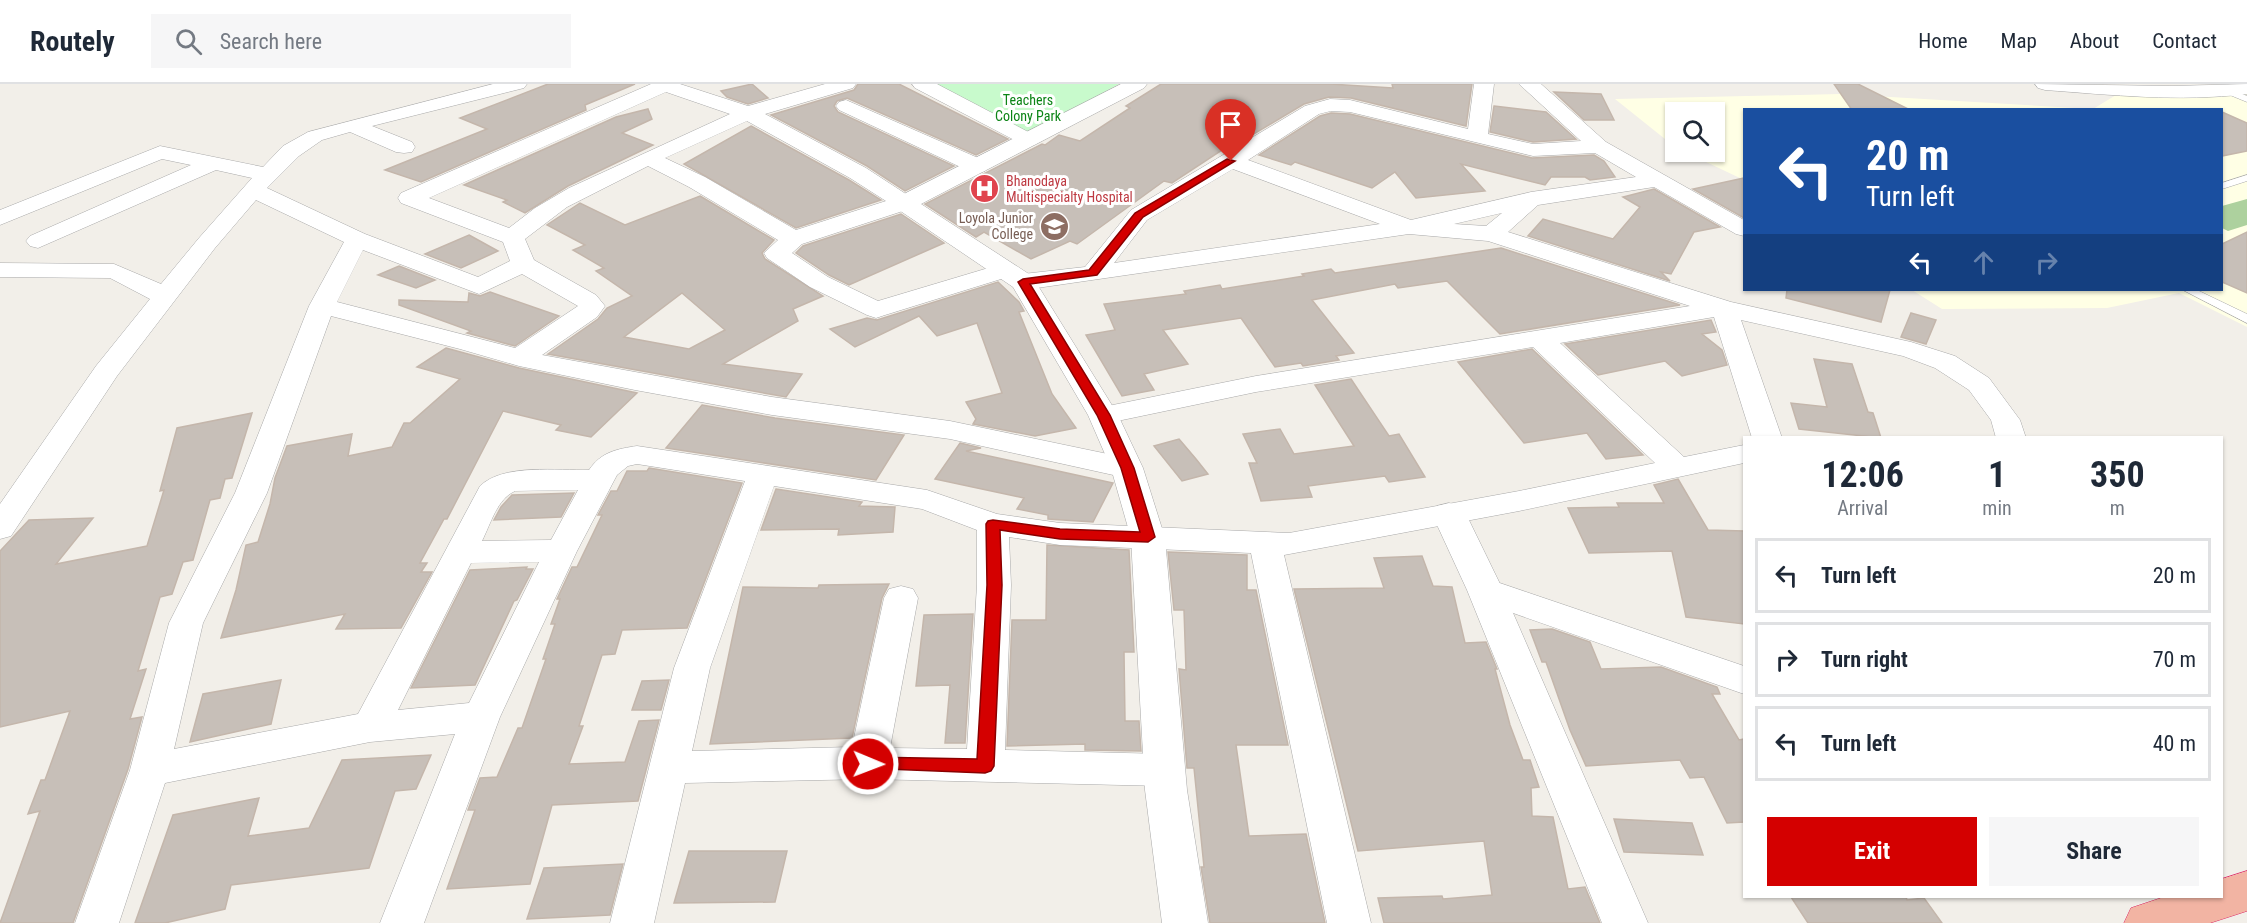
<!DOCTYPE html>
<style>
:root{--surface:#fff;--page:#f6f6f7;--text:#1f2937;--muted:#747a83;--line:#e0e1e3;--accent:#d40000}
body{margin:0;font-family:"Roboto Condensed",sans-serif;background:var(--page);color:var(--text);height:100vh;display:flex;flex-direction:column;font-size:22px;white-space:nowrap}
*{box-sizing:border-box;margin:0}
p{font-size:20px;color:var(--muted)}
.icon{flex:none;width:33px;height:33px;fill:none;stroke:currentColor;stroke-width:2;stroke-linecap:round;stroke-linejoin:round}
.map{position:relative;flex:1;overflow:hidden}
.details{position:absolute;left:1743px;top:352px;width:480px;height:462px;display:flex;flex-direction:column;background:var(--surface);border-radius:0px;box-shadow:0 2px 4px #0004}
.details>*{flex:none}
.guide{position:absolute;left:1743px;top:24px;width:480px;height:183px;border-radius:0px;box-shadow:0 2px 4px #0004;background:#1a4fa0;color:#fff;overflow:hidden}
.fabs{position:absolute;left:1665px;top:18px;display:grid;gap:12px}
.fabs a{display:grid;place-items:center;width:60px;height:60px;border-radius:0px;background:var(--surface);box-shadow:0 2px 4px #0004;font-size:30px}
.pin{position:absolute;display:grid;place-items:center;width:51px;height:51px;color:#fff;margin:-62px -26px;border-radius:50% 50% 50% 0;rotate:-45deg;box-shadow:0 0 6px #0007}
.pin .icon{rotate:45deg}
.me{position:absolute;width:66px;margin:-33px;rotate:91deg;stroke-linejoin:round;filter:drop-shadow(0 0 4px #0008)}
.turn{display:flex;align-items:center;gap:21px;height:126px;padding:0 24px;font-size:27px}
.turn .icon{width:78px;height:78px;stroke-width:2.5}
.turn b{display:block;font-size:42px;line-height:51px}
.lanes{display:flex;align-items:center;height:57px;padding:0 24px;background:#0003;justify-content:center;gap:30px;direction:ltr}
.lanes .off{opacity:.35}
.eta{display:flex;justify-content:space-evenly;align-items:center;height:102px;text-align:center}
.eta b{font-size:36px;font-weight:700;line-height:42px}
.action{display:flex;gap:12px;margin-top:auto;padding:12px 24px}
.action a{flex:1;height:69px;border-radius:0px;background:var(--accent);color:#fff;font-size:24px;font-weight:700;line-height:69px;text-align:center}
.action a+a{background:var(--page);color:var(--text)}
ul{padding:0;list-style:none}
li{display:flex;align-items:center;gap:18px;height:75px;margin:0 12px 9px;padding:0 12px;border:3px solid var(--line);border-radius:0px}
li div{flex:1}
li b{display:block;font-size:22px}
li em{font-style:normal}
header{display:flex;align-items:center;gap:36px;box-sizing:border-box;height:84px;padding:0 30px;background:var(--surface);border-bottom:2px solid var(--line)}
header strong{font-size:28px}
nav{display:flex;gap:33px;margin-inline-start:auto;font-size:21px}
.search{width:420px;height:54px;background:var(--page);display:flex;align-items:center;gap:15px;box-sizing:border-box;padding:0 21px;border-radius:0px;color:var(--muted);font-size:22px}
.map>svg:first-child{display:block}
.education{fill:#ffffe5}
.forest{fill:#add19e}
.park{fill:#c8facc}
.building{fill:#c7bfb8;stroke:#c4b6ab;stroke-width:1.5;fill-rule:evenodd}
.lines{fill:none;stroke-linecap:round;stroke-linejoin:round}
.service-casing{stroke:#a9a9a9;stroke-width:1}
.minor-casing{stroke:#a9a9a9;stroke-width:1}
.tertiary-casing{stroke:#a9a9a9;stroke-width:1}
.trunk-casing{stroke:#dc2a67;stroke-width:1}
.service{fill:#fff;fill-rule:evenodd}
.minor{fill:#fff;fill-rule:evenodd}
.tertiary{fill:#fff;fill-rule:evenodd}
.trunk{fill:#f2b4a3;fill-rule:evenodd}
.route{fill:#d40000;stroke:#8a0000;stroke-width:1.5}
.labels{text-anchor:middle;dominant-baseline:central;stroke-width:6;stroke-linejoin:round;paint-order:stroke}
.far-park-label{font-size:14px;fill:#0c8416;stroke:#fff}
.far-health-label{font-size:14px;fill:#be3a42;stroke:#fff;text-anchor:start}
.far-education-label{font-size:14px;fill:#785e54;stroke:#fff;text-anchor:end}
</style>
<header>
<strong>Routely</strong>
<div class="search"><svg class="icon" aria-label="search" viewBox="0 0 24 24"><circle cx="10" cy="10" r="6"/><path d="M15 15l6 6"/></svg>Search here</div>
<nav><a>Home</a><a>Map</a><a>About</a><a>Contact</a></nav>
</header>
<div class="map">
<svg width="2247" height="839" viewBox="0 0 2247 839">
<rect width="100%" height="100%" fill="#f2efe9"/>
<path class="education" d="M 2121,8 L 2247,9 L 2247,243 L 2179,209 L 2107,224 L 1942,225 L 1912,206 L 2222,206 L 2222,26 L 1744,26 L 1744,95 L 1742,95 L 1685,68 L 1714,68 L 1714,28 L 1676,28 L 1675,63 L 1615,15 L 1840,10 L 2093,25 Z"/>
<path class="forest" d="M 2247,115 L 2247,141 L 2228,147 L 2222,144 L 2222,122 Z"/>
<path class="park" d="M 915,0 L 1119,0 L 1028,51 Z"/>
<g class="building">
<path d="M 548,0 L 635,0 L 585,21 L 586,26 L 421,98 L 385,86 L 487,45 L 460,34 Z"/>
<path d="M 752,0 L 768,14 L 748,20 L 727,13 L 721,7 Z"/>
<path d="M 858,0 L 899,0 L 1008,55 L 976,71 L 847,14 L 837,17 L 834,22 L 838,28 L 954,82 L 905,107 L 867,82 L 771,31 L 854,6 Z"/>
<path d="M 1161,0 L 1330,0 L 1393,4 L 1392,0 L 1472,0 L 1466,42 L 1351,14 L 1329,13 L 1304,20 L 1232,63 L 1228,62 L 1172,99 L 1164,97 L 1077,160 L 1070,157 L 1031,175 L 984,148 L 976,153 L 925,120 L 1042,60 L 1045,61 L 1059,51 L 1080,57 L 1130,24 L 1126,22 Z"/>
<path d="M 1834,0 L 1858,0 L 1910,26 L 1852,26 Z"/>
<path d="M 1554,8 L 1601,10 L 1614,36 L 1584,36 Z"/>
<path d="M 1494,22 L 1546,28 L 1576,55 L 1533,58 L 1490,48 Z"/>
<path d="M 648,25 L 652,35 L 622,49 L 653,61 L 568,102 L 525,129 L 503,118 L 507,116 L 464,101 L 616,33 Z"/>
<path d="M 2222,28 L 2247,39 L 2247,67 L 2222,72 Z"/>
<path d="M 1331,29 L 1350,30 L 1532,74 L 1594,71 L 1604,77 L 1615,93 L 1590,96 L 1585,93 L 1551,93 L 1545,101 L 1461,80 L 1485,107 L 1416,114 L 1395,88 L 1372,104 L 1295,78 L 1291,81 L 1259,71 L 1320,32 Z"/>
<path d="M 751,42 L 849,96 L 881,116 L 796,144 L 684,80 Z"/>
<path d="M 1744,94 L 1744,134 L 1693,105 Z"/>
<path d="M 1654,105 L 1720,143 L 1694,148 L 1671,190 L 1661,188 L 1670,197 L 1528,152 L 1543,135 L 1613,155 L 1640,123 L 1623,113 Z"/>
<path d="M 700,112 L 774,156 L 762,169 L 765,175 L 823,212 L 793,225 L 798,237 L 723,280 L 802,290 L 786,313 L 548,270 L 598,235 L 607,224 L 632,212 L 596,187 L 604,184 L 573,166 L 585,161 L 547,141 L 580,119 L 625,141 ZM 682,209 L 725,246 L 689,265 L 624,253 Z"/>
<path d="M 901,130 L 944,159 L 849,201 L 829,191 L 796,169 L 803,162 Z"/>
<path d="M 2247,148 L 2247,209 L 2222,198 L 2222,160 Z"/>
<path d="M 469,151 L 498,167 L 461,184 L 425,170 Z"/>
<path d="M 1501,164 L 1680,221 L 1500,250 L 1447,197 L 1398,204 L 1395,200 L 1312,216 L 1354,269 L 1336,272 L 1339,276 L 1303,282 L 1301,279 L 1275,283 L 1241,234 L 1163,246 L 1188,280 L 1144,290 L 1154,306 L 1122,312 L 1086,251 L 1115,246 L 1104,220 L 1186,210 L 1184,207 L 1220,201 L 1222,205 L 1304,192 L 1302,190 L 1331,185 L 1335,189 Z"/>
<path d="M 399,182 L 435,196 L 416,204 L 378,191 Z"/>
<path d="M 998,198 L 1019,218 L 1024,227 L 1019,228 L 1052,310 L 1076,344 L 1035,352 L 973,340 L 976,335 L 966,318 L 1002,309 L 977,239 L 937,252 L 919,232 L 855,263 L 830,245 L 867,234 L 877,236 Z"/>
<path d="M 1787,206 L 1890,206 L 1881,238 L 1786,214 Z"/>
<path d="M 490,208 L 559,232 L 515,262 L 467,249 L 471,247 L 399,221 L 399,216 L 468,218 L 469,209 L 480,212 Z"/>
<path d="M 1911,229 L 1936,236 L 1926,260 L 1901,253 Z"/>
<path d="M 1711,236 L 1716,248 L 1702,250 L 1722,266 L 1727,281 L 1682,292 L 1665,277 L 1598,291 L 1565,260 Z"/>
<path d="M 446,264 L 519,284 L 637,309 L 591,353 L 556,346 L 561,341 L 503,327 L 447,435 L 444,435 L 420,479 L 427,479 L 421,488 L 432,488 L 401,544 L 336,545 L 345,530 L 221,554 L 236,506 L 246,461 L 258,458 L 270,420 L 275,394 L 287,362 L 352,350 L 348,372 L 392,363 L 404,339 L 410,339 L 460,295 L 417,283 Z"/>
<path d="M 1532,265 L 1643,371 L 1606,375 L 1587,349 L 1524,359 L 1458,278 Z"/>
<path d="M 1814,275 L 1852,280 L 1868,328 L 1873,329 L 1881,354 L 1799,345 L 1791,319 L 1827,323 Z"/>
<path d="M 1351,295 L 1389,352 L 1399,350 L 1425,393 L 1389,398 L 1385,392 L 1308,402 L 1312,413 L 1261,417 L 1249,379 L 1257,379 L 1243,350 L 1280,345 L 1294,370 L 1354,362 L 1315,301 Z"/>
<path d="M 702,321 L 775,334 L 904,351 L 876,396 L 666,364 Z"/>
<path d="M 252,329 L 232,394 L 225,395 L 220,414 L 210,416 L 193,476 L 183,478 L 172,510 L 160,513 L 138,587 L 146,585 L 130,635 L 142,633 L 128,685 L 73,839 L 0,839 L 40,727 L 28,730 L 41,696 L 45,696 L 70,627 L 0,643 L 0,467 L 29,436 L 93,434 L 56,480 L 147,462 L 164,406 L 160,407 L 177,344 Z"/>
<path d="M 1179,355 L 1196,375 L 1208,390 L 1182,397 L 1154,362 Z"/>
<path d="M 960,359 L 981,364 L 966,367 L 1113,399 L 1093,438 L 1048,435 L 1048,431 L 1017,425 L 1024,414 L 935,395 Z"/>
<path d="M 649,384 L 742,399 L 687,544 L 622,546 L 615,570 L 602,571 L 579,642 L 583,642 L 569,680 L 625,678 L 639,637 L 659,636 L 638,717 L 552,721 L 530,800 L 447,805 L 475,726 L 468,726 L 480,694 L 497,693 L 518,644 L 522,644 L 546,575 L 543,575 L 555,540 L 551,540 L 560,515 L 557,515 L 572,483 L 577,483 L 602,431 L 598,431 L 611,407 L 617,407 L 627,387 L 647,387 Z"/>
<path d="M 1678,395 L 1708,446 L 1744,447 L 1744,540 L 1686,533 L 1672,467 L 1589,469 L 1568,424 L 1619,423 L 1617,419 L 1664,419 L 1654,401 Z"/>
<path d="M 776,405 L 862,418 L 859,422 L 895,423 L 893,448 L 838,451 L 839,445 L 761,446 Z"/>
<path d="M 574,409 L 561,433 L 494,436 L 501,423 L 512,411 Z"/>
<path d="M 1047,461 L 1129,466 L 1134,568 L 1124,568 L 1125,637 L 1139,637 L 1141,667 L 1085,666 L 1085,660 L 1007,662 L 1012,536 L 1046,536 Z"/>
<path d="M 1168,468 L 1247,471 L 1247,506 L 1256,506 L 1288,661 L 1236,661 L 1249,752 L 1306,750 L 1325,839 L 1210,839 L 1201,783 L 1204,783 L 1194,684 L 1187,684 L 1179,585 L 1186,586 L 1184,526 L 1174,526 Z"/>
<path d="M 1422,472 L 1433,502 L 1452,503 L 1465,559 L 1486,558 L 1497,585 L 1495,585 L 1510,641 L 1523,676 L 1530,676 L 1539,703 L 1531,704 L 1532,732 L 1553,733 L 1568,805 L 1585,803 L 1600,839 L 1384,839 L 1378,814 L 1442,812 L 1443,815 L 1492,811 L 1484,757 L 1358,767 L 1294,505 L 1384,504 L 1374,474 Z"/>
<path d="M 527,483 L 526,485 L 533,485 L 517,516 L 514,517 L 475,601 L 411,604 L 470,486 Z"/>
<path d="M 889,500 L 882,514 L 852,654 L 710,660 L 743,503 L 818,504 L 819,501 Z"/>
<path d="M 973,530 L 965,659 L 945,659 L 950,601 L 916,602 L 924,531 Z"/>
<path d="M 1552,545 L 1590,558 L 1601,585 L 1661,583 L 1717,603 L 1720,610 L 1712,610 L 1739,656 L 1744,655 L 1744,738 L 1727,739 L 1704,693 L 1690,694 L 1680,676 L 1586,682 L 1570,646 L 1546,578 L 1542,578 L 1530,546 Z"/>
<path d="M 281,596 L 271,640 L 190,658 L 203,610 Z"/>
<path d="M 669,596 L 661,626 L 632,626 L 642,597 Z"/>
<path d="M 431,671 L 416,705 L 395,707 L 369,784 L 231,801 L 225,825 L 165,839 L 135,839 L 173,731 L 259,714 L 248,752 L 309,744 L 342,676 Z"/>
<path d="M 1614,735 L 1692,739 L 1703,771 L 1624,768 Z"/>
<path d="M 689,767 L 787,767 L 775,818 L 674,819 Z"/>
<path d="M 623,780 L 610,831 L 527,835 L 544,784 Z"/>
<path d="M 1791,813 L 1906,813 L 1907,816 L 1924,814 L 1942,839 L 1808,839 Z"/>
</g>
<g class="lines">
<defs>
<g id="service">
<path d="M 2228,4 L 2247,12 L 2247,18 L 2225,9 L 2225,5 Z"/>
<path d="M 2247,91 L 2247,97 L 2222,105 L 2222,99 Z"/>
<path d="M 2183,206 L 2197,206 L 2247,230 L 2247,239 Z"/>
</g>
<g id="minor">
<path d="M 493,0 L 527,0 L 524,4 L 372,42 L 412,58 L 415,63 L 412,68 L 404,69 L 396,68 L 350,48 L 322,56 L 299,72 L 267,104 L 365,150 L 478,193 L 510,177 L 503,158 L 401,119 L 398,114 L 401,109 L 651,0 L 680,0 L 748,22 L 825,0 L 856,0 L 853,4 L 765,30 L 866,84 L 912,114 L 915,119 L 912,124 L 802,160 L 792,169 L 828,193 L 878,217 L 1005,179 L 1014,181 L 1017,186 L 1014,191 L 885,231 L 876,234 L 867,231 L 810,203 L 767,174 L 764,169 L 778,156 L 689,103 L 648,82 L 567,123 L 525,155 L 534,176 L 596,211 L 605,222 L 597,233 L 542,271 L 772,313 L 950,337 L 1127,374 L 1138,377 L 1142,384 L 1138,391 L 1127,394 L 950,355 L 772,331 L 635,306 L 519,282 L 460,265 L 331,232 L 267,409 L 203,539 L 174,665 L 358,630 L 480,402 C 504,379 558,387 589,386 C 601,368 617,365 637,362 L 927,406 L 997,430 L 1060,439 L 1289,449 L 1519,407 L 1655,379 L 1533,263 L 1256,308 L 1103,340 L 1093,337 L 1089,331 L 1093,325 L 1256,292 L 1690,222 L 1488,157 L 1409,150 L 1023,206 L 1014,203 L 1010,198 L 1014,193 L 1023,190 L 1085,183 L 1131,126 L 1305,22 L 1330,15 L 1350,16 L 1468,45 L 1474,0 L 1494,0 L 1488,50 L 1533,60 L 1581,57 L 1519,0 L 1541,0 L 1606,58 L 1744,136 L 1744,152 L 1736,150 L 1654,103 L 1538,121 L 1508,148 L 1731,218 L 1911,258 L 1955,272 L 1989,294 L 2020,336 L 2026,354 L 1996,354 L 1991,336 L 1969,306 L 1935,284 L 1903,272 L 1741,236 L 1782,354 L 1752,354 L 1714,233 L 1560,259 L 1684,373 L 1744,361 L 1744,379 L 1519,427 L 1284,471 L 1371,839 L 1327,839 L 1251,469 L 1060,461 L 1009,453 L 1011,501 L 1005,666 L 1164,670 L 1178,675 L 1184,686 L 1178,697 L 1164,702 L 868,695 L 685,699 L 654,839 L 610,839 L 674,584 L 745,397 L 637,380 L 628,382 L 617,391 L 577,467 L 500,633 L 424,839 L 380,839 L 455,650 L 370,658 L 165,699 L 119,839 L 75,839 L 130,686 L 169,539 L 235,409 L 309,222 L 344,158 L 256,116 L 215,164 L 117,292 L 11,452 L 0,455 L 0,420 L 96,282 L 150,215 L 110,194 L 0,193 L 0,179 L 114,180 L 161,200 L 199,154 L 252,94 L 216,86 L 38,164 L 30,162 L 26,157 L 30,152 L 191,81 L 162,75 L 0,141 L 0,126 L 160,62 L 263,83 L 283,62 L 308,48 ZM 666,8 L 730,30 L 569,104 L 535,124 L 509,144 L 429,114 ZM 1331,27 L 1350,28 L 1533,72 L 1595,69 L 1636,93 L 1531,108 L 1411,136 L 1248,76 L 1319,30 ZM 747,37 L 850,94 L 886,117 L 796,146 L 705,93 L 665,74 ZM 1233,85 L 1380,140 L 1114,179 L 1147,136 ZM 1502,129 L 1486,142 L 1454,140 ZM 363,166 L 479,210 L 522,190 L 578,222 L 515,264 L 337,218 ZM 774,402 L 922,425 L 977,446 L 977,501 L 967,665 L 890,664 L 918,514 L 913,505 L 901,502 L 889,505 L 884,514 L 852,663 L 692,667 L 710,584 ZM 578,406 L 551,456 L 482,457 C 491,439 497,415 515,407 ZM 539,478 L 469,619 L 398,626 L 471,479 Z"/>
<path d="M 912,0 L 937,0 L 1036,52 L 1040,56 L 1036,60 L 1029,62 L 1022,60 L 915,4 Z"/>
<path d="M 2035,0 L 2172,2 L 2247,0 L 2247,10 C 2179,18 2112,11 2045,6 L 2038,4 Z"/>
<path d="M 846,16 L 985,77 L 988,82 L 985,87 L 977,89 L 969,87 L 839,26 L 836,22 L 839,18 Z"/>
<path d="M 1485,494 L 1744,582 L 1744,610 L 1473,515 L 1468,506 L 1473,497 Z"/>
</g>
<g id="tertiary">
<path d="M 1121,0 L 1147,0 L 1144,4 L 921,120 L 1032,192 L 1118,331 L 1143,384 L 1165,454 L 1187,706 L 1208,839 L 1162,839 L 1145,706 L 1131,454 L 1111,384 L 1088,331 L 1013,203 L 896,124 L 892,119 L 896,114 Z"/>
<path d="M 1449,419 L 1461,422 L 1466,430 L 1503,506 L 1648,839 L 1602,839 L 1467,506 L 1432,430 L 1437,422 Z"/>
</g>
<path id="trunk" d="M 2247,787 L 2247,827 L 2210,839 L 2124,839 L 2131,824 L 2164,813 L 2222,813 L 2222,795 Z"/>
</defs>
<use href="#service" class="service-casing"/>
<use href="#minor" class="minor-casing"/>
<use href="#tertiary" class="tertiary-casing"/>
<use href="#trunk" class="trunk-casing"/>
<use href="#service" class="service"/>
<use href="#minor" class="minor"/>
<use href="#tertiary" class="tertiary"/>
<use href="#trunk" class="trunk"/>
</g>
<path class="route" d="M 1227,75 L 1235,77 L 1143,133 L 1097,191 L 1030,200 L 1110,331 L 1134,384 L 1155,453 L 1148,458 L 1060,455 L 1000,446 L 1002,501 L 994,682 L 991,687 L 985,689 L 862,684 L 859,680 L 862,675 L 868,673 L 977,675 L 987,501 L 986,440 L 988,437 L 993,436 L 1060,445 L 1140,448 L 1121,384 L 1097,331 L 1018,198 L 1023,195 L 1089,186 L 1135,129 Z"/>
<defs>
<symbol id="hospital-disc" viewBox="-11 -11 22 22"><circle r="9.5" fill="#e0444e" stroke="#fff"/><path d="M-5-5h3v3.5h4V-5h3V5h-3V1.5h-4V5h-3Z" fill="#fff"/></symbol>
<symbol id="university-disc" viewBox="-11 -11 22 22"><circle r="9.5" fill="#8d6e63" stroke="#fff"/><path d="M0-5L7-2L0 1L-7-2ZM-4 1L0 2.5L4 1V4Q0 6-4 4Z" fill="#fff"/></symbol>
</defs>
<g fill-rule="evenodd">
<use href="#hospital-disc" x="968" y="88" width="33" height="33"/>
<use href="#university-disc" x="1038" y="126" width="33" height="33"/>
</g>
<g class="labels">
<g class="far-park-label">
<text x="1028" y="16">Teachers<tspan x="1028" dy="16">Colony Park</tspan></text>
</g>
<g class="far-health-label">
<text x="1006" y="97">Bhanodaya<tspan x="1006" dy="16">Multispecialty Hospital</tspan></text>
</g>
<g class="far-education-label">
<text x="1033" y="134">Loyola Junior<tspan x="1033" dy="16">College</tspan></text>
</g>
</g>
</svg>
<div class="fabs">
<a><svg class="icon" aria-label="search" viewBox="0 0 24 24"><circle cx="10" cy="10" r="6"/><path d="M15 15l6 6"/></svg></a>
</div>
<div class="pin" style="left:1231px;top:77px;background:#d93025"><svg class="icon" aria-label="arrive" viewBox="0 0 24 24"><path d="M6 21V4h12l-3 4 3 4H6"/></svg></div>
<svg class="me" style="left:868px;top:680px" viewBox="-20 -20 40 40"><circle r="17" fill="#d40000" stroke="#fff" stroke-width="3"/><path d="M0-11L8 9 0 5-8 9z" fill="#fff"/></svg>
<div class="guide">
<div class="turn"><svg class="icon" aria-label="left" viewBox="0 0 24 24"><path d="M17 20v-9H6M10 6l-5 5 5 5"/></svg><div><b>20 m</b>Turn left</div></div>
<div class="lanes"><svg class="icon" aria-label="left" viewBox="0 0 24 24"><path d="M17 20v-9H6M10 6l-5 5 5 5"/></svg><svg class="icon off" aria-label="ahead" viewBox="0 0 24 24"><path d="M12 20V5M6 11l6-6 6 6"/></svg><svg class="icon off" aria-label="right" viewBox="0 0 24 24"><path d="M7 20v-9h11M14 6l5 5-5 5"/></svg></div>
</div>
<section class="details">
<div class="eta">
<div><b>12:06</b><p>Arrival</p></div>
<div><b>1</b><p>min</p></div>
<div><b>350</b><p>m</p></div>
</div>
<ul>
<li><svg class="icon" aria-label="left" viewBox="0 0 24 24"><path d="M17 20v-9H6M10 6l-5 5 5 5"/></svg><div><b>Turn left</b></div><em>20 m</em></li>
<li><svg class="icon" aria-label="right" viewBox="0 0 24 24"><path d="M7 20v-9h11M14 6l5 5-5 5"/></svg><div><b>Turn right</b></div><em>70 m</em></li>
<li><svg class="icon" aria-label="left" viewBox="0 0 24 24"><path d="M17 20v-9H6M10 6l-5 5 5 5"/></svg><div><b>Turn left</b></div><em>40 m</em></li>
</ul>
<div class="action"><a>Exit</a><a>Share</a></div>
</section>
</div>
